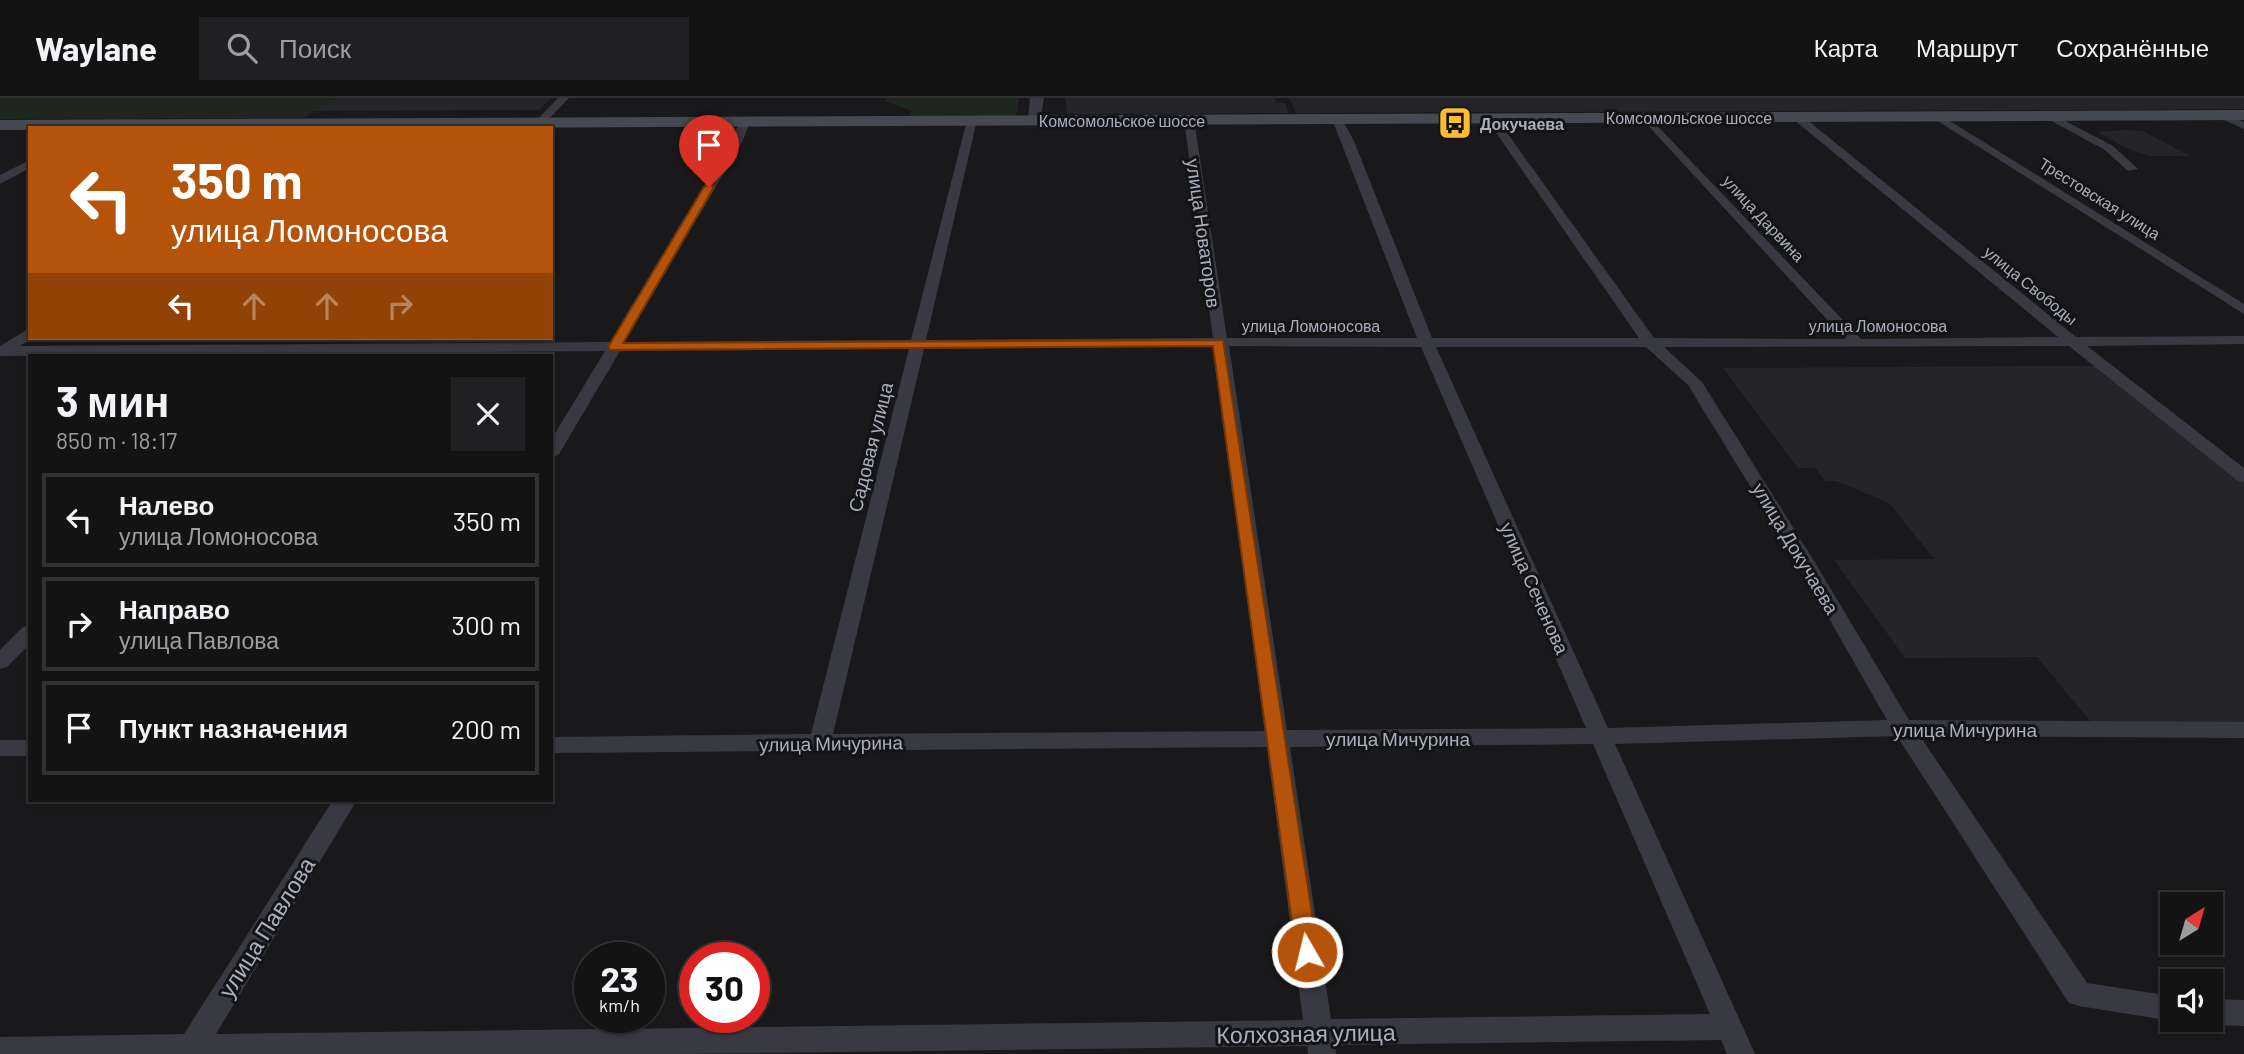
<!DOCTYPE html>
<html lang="ru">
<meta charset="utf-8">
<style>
:root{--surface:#131314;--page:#202022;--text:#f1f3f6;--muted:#9d9ea0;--line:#323234}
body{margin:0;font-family:Barlow,sans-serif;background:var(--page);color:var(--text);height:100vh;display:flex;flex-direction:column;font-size:26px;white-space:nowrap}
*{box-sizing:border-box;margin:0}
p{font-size:23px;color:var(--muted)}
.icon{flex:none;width:38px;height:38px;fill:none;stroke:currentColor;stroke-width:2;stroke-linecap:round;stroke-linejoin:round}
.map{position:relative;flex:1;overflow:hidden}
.side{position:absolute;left:28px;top:256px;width:525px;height:448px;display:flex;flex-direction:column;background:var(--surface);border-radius:0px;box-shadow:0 2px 5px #0004,0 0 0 2px var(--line)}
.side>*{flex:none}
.top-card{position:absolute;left:28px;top:28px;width:525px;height:214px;border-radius:0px;box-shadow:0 2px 5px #0004,0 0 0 2px var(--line);background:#b45309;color:#fff;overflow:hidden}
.needle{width:46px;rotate:37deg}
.controls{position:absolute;left:2160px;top:794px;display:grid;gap:14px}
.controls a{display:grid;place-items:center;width:63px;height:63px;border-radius:0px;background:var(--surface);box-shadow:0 2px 5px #0004,0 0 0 2px var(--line);font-size:35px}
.speed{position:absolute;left:574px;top:844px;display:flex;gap:14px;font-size:35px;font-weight:700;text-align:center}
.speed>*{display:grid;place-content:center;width:91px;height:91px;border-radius:50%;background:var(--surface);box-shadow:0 2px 5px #0004,0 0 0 2px var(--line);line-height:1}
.speed small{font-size:18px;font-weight:400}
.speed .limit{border:10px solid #d22;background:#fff;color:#111}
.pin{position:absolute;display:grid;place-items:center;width:60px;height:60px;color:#fff;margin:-72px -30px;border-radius:50% 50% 50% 0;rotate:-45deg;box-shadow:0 0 7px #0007}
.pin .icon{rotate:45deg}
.me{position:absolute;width:77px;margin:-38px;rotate:352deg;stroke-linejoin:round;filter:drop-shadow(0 0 5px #0008)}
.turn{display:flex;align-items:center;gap:24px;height:147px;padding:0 28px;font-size:32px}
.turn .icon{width:91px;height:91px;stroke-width:2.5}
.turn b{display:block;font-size:49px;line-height:60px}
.lanes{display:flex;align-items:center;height:66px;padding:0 28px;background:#0003;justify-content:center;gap:35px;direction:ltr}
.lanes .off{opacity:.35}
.round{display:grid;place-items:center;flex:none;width:74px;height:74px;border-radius:0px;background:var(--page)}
.head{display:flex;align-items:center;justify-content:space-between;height:119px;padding:0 28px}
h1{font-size:42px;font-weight:700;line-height:52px}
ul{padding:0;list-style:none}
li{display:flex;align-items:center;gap:21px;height:94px;margin:0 14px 10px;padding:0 14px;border:4px solid var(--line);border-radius:0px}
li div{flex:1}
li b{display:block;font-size:26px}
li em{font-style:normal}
header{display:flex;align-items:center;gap:42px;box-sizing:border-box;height:98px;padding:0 35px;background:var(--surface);border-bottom:2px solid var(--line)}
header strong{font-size:33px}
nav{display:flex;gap:38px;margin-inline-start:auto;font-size:24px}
.search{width:490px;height:63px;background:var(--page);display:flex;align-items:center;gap:18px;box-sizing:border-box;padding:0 24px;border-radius:0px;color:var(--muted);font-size:26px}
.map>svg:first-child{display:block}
.built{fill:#252428}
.green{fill:#1e271f}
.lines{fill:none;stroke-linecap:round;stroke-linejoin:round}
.minor{fill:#393a41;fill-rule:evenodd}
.tertiary{fill:#393a41;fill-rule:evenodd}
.secondary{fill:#474951;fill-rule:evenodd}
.route{fill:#b45309;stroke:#753606;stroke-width:2}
.labels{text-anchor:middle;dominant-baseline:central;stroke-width:6;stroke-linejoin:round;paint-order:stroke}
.far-street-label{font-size:16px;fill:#aaafbc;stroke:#141416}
.far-poi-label{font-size:16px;font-weight:bold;fill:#aaafbc;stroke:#141416;text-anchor:start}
.street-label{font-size:19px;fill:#aaafbc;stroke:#141416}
.near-street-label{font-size:23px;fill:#aaafbc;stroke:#141416}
</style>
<header>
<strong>Waylane</strong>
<div class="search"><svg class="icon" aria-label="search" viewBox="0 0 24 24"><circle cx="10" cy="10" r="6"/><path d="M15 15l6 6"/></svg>Поиск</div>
<nav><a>Карта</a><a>Маршрут</a><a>Сохранённые</a></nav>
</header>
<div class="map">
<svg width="2244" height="956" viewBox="0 0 2244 956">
<rect width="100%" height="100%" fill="#19191b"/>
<g class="built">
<path d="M 335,0 L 551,0 L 539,12 L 315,13 Z"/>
<path d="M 1065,0 L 1275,0 L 1276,5 L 1285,5 L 1289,15 L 1067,16 Z"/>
<path d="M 1289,0 L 2244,0 L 2244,11 L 1296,15 Z"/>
<path d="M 2125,32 L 2143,33 L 2190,58 L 2149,58 L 2122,48 L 2098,34 Z"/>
<path d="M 2101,268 L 2244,382 L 2244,629 L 2096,630 L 2037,559 L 1905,560 L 1834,462 L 1934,461 L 1889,405 L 1836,383 L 1825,383 L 1815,370 L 1798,370 L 1723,270 Z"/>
</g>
<g class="green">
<path d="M 0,0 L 335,0 L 304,20 L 0,21 Z"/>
<path d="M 886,0 L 1019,0 L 1016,17 L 1007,21 L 908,21 L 912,13 L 885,3 Z"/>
</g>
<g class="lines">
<g class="minor">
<path d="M 558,0 L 569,0 L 540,30 L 529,30 Z"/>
<path d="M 2221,14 L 2244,24 L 2244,31 L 2217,19 L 2217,15 Z"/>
<path d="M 1937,15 L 2244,206 L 2244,216 L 1933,20 L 1932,18 Z"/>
<path d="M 2050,15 L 2113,48 L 2138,71 L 2128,73 L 2105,52 L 2046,20 L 2045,18 Z"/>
<path d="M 1646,16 L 1861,241 L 2058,239 L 1793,21 L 1793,17 L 1801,17 L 2076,239 L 2244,238 L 2244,246 L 2087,248 L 2244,370 L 2244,384 L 2238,383 L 2069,248 L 1664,249 L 1702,284 L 1814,463 L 1909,622 L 2244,624 L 2244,640 L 1920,638 L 2087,885 L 2172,898 L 2172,922 L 2175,922 L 2172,923 L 2079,908 L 2069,905 L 1897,638 L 1615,646 L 1755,956 L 1727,956 L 1721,942 L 1335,947 L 1336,956 L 1308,956 L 1307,948 L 681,956 L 0,956 L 0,939 L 184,936 L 333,702 L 357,702 L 216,936 L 1303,922 L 1267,649 L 551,655 L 551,639 L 811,636 L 909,251 L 620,253 L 559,356 L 551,361 L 551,342 L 605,253 L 0,258 L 0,248 L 30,230 L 32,240 L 20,248 L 610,244 L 730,44 L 740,24 L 745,21 L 750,24 L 742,44 L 625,244 L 911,242 L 967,22 L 972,19 L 977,22 L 926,242 L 1213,240 L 1184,21 L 1189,18 L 1194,21 L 1227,240 L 1417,240 L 1332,21 L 1337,18 L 1342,21 L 1354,43 L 1432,240 L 1639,240 L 1486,20 L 1491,17 L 1495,18 L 1654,240 L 1845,241 L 1642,21 L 1642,17 ZM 1214,248 L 1265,633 L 833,636 L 924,251 ZM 1229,248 L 1421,249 L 1586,630 L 1287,632 ZM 1436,249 L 1646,249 L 1688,287 L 1796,463 L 1887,622 L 1608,630 ZM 1593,646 L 1710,916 L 1331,921 L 1290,649 Z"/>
<path d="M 30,62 L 30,70 L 0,86 L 0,77 Z"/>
<path d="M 30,527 L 30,546 L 7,569 L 0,571 L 0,552 L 23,529 Z"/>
<rect x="0" y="642" width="30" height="16"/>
<path d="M 2210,901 L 2244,902 L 2244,928 L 2210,927 L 2200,923 L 2210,922 Z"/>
</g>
<path class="tertiary" d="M 1030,0 L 1044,0 L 1040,25 L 1035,26 L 1028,22 Z"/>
<path class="secondary" d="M 2244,12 L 2244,22 L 0,32 L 0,22 Z"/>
</g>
<path class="route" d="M 709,86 L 714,89 L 623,245 L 1223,242 L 1318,854 L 1314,861 L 1307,864 L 1299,861 L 1296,854 L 1213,248 L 610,252 L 608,249 L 704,89 Z"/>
<defs>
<symbol id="bus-square" viewBox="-11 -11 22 22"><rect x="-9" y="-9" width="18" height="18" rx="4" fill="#ffbd2d" stroke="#141416"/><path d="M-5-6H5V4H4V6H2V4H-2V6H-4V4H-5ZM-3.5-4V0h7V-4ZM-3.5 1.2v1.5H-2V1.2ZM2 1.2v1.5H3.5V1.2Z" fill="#111"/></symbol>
</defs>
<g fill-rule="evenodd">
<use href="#bus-square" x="1436" y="6" width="38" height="38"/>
</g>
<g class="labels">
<g class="far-street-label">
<text x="1689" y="19">Комсомольское шоссе</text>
<text x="1122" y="22">Комсомольское шоссе</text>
<text transform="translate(2100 100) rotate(32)">Трестовская улица</text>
<text transform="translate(1764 120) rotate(47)">улица Дарвина</text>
<text transform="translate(2031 187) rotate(39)">улица Свободы</text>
<text x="1311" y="227">улица Ломоносова</text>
<text x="1878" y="227">улица Ломоносова</text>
</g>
<g class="far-poi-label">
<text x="1480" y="25">Докучаева</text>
</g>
<g class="street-label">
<text transform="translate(1204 135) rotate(82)">улица Новаторов</text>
<text transform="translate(870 349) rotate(-76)">Садовая улица</text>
<text transform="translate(1796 450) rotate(59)">улица Докучаева</text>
<text transform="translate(1535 490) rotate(66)">улица Сеченова</text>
<text x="1965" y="631">улица Мичурина</text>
<text x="1398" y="640">улица Мичурина</text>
<text transform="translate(831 645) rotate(-1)">улица Мичурина</text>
</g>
<g class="near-street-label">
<text transform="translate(266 829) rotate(-58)">улица Павлова</text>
<text transform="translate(1306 935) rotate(-1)">Колхозная улица</text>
</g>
</g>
</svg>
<div class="controls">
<a><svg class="needle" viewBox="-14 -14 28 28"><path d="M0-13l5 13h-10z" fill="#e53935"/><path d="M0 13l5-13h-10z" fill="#9d9ea0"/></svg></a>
<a><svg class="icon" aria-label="sound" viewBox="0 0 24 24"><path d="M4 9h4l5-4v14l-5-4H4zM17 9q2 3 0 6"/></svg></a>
</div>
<div class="speed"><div>23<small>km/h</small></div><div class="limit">30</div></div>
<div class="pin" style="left:709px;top:89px;background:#d93025"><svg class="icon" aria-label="arrive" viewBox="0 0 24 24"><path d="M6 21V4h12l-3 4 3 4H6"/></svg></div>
<svg class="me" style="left:1307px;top:854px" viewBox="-20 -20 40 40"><circle r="17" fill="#b45309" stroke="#fff" stroke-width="3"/><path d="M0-11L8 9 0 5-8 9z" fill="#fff"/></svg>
<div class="top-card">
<div class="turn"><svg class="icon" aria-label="left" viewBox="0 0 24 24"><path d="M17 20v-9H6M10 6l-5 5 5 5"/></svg><div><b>350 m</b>улица Ломоносова</div></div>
<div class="lanes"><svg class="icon" aria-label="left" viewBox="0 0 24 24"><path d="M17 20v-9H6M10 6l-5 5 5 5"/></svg><svg class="icon off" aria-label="ahead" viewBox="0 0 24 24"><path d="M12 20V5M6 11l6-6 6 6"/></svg><svg class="icon off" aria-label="ahead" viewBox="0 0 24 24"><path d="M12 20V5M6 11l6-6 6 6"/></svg><svg class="icon off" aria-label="right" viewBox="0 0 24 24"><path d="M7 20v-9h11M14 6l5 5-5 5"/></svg></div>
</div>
<section class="side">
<div class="head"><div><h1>3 мин</h1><p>850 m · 18:17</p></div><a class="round"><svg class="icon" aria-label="close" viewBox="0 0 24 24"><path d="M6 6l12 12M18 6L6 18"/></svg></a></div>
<ul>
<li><svg class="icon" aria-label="left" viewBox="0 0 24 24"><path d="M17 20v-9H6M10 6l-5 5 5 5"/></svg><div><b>Налево</b><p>улица Ломоносова</p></div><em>350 m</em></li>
<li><svg class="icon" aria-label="right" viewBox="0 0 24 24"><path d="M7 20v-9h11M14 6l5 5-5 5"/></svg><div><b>Направо</b><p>улица Павлова</p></div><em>300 m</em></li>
<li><svg class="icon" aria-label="arrive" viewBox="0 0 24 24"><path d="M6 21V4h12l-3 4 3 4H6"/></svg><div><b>Пункт назначения</b></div><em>200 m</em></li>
</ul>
</section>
</div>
